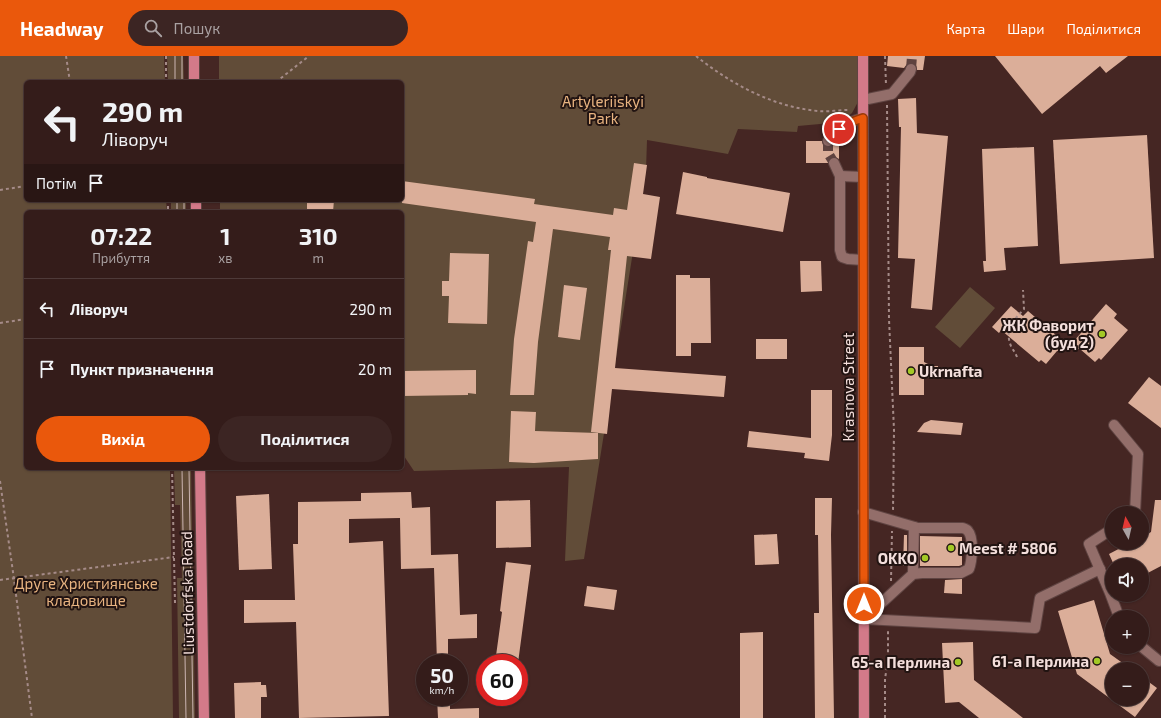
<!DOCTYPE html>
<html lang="uk">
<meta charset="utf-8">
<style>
:root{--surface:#341c1a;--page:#3c2523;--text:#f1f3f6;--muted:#a9a1a2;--line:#4e3a39;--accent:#ea580c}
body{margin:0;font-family:"Exo 2",sans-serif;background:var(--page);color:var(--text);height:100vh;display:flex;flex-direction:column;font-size:15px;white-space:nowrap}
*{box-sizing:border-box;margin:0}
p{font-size:13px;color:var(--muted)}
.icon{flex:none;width:22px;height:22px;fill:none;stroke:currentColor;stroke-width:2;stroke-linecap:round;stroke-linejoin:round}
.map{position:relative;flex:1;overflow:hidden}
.side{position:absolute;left:24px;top:154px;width:380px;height:260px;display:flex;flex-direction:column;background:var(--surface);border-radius:6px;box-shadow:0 1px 3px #0004,0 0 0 1px var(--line)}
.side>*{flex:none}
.hud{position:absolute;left:24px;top:24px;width:380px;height:122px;border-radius:6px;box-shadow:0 1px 3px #0004,0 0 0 1px var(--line);background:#341c1a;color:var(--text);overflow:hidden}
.needle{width:26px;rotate:352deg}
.tools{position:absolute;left:1105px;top:450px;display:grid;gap:8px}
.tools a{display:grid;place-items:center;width:44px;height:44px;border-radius:50%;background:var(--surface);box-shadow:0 1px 3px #0004,0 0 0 1px var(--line);font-size:20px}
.speed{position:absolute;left:416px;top:598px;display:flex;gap:8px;font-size:20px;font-weight:700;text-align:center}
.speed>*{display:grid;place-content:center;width:52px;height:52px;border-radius:50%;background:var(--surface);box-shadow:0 1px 3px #0004,0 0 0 1px var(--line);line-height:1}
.speed small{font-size:10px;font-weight:400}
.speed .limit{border:6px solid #d22;background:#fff;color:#111}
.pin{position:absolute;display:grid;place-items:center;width:34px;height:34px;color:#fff;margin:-17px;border:2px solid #fff;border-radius:50%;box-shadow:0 1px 4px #0007}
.me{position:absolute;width:44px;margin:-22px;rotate:0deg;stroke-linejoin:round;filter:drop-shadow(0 0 3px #0008)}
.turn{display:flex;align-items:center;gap:14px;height:84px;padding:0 12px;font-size:18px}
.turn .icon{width:52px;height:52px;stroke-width:2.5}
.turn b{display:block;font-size:28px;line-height:34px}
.then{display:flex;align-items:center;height:38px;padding:0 12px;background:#0003;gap:8px;font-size:15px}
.eta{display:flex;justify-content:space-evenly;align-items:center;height:68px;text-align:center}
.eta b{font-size:24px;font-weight:700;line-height:28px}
.primary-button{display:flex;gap:8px;margin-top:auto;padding:8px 12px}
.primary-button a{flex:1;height:46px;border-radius:24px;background:var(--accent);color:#fff;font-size:16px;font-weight:700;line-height:46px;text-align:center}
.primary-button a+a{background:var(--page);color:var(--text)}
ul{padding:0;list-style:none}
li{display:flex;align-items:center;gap:12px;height:60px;padding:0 12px;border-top:1px solid var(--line)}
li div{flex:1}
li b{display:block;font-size:15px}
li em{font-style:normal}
header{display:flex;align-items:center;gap:24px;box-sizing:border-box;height:56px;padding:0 20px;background:var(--accent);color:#fff}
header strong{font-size:19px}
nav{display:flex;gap:22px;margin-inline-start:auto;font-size:14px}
.search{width:280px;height:36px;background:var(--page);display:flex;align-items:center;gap:10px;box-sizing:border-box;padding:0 14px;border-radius:22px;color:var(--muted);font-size:15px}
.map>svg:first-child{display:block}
.green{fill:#614c38}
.building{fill:#dbae99}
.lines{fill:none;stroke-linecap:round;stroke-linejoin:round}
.minor-tunnel{stroke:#5f423f;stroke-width:10;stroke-dasharray:10 5;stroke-linecap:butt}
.minor-casing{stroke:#5f4442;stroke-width:12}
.major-casing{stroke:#5f4442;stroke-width:12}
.path{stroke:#a58b88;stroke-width:2;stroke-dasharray:3 3;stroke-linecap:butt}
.minor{stroke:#936e6a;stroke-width:10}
.major{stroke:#d37a89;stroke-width:10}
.tram{stroke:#ccb5b2;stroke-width:1}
.route-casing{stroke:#983908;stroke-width:10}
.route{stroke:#ea580c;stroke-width:7}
.poi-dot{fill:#a3c926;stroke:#221412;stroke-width:1.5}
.labels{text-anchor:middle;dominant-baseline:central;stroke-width:4;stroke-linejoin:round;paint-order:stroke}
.park-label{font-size:15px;fill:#e9b481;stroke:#221412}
.poi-label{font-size:15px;font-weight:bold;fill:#f4dfdc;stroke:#221412;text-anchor:end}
.street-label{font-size:15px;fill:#f4dfdc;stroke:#221412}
</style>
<header>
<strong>Headway</strong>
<div class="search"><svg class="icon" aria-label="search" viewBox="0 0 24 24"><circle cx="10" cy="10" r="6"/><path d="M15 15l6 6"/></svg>Пошук</div>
<nav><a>Карта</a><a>Шари</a><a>Поділитися</a></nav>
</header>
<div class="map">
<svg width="1161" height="662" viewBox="0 0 1161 662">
<rect width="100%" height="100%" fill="#452623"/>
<g class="green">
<path d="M 0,0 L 164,0 L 165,26 L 26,26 L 26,144 L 166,144 L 167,156 L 26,156 L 26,412 L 170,412 L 173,662 L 0,662 Z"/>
<path d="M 167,0 L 183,0 L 184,26 L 168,26 Z"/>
<path d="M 219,0 L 859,0 L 859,44 L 852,57 L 845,63 L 831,67 L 798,70 L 797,76 L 738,73 L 728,98 L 647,84 L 646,114 L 584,503 L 565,505 L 569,411 L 414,415 L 402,397 L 402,156 L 220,156 L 220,144 L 402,144 L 402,26 L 219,26 Z"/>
<rect x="171" y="144" width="15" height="12"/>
<path d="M 970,231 L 995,252 L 960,292 L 935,271 Z"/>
<path d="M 174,412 L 191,412 L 195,662 L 179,662 L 177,522 L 182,522 L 180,449 L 175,449 Z"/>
</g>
<g class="building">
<path d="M 888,0 L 925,0 L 923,14 L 917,14 L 916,9 L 913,7 L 907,8 L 904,12 L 887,10 Z"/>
<path d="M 995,0 L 1128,0 L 1106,17 L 1100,10 L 1042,58 Z"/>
<path d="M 916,42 L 917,77 L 948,80 L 932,254 L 911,252 L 915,203 L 898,202 L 901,71 L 899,71 L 898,43 Z"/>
<path d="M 1147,79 L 1154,202 L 1060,208 L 1053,84 Z"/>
<path d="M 806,85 L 822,85 L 823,89 L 828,91 L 832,90 L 835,85 L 839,85 L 839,103 L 834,101 L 829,103 L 828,107 L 806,107 Z"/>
<path d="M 1034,91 L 1038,190 L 1004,192 L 1006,214 L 984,216 L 983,205 L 986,205 L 982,93 Z"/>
<path d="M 634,107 L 647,109 L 643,138 L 660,141 L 651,203 L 627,200 L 615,312 L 726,320 L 724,341 L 612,333 L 607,378 L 591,376 L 611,194 L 608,194 L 610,181 L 553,173 L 538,286 L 534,339 L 510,339 L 514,283 L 528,185 L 533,186 L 536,166 L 402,147 L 402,125 L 535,143 L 534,148 L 613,159 L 614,152 L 627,154 Z"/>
<path d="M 683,116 L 707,121 L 707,122 L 790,137 L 783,176 L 676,158 Z"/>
<path d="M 307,144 L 334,144 L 333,156 L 307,156 Z"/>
<path d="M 450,197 L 489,198 L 487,268 L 448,267 L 449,240 L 442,240 L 442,225 L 449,225 Z"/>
<path d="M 800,205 L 821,205 L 822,235 L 801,236 Z"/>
<path d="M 676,219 L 690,219 L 690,222 L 710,222 L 711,287 L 691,287 L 691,300 L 676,300 Z"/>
<path d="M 564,229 L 587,232 L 580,284 L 558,281 Z"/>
<path d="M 1106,248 L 1117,258 L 1114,262 L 1128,274 L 1101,304 L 1099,302 L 1095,306 L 1080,293 L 1057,295 L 1046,308 L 1041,304 L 1039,306 L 1001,274 L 999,277 L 992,271 L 1011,250 L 1023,260 L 1028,255 L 1064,286 L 1074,285 Z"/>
<rect x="756" y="283" width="31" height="20"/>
<path d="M 899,291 L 924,291 L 924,306 L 932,310 L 938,310 L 938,320 L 933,320 L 930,322 L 924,322 L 924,339 L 899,339 Z"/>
<path d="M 476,314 L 476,338 L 468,337 L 468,339 L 402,340 L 402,315 Z"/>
<path d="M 1149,321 L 1161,330 L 1161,372 L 1128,347 Z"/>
<path d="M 811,334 L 832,334 L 832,379 L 829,405 L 804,402 L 805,397 L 747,391 L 749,375 L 811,382 Z"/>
<path d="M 511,355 L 536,356 L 535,375 L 598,377 L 598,403 L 534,407 L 509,406 Z"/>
<path d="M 931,364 L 963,367 L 961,379 L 917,376 L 924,367 Z"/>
<path d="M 411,436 L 412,452 L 430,451 L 431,499 L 458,498 L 460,559 L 477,558 L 477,582 L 448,583 L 448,607 L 437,607 L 434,512 L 401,513 L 400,462 L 349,463 L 349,487 L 383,485 L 389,660 L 299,662 L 296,566 L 244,567 L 244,544 L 295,544 L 293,488 L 298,488 L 298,446 L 361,445 L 361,437 Z"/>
<path d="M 269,438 L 272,513 L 239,514 L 236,440 Z"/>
<path d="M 815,442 L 832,442 L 831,479 L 834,662 L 815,662 L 814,557 L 819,557 L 818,479 L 815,479 Z"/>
<path d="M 530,444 L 531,491 L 496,492 L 496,445 Z"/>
<path d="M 1155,444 L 1161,444 L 1161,510 L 1142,520 L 1142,509 L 1114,509 L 1109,498 L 1130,487 L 1142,487 L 1142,481 L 1151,476 Z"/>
<path d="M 777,478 L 779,508 L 755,509 L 754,479 Z"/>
<path d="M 904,479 L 907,479 L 907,510 L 903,510 Z"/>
<path d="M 920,480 L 962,481 L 962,509 L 959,510 L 920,510 Z"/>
<path d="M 506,506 L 531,509 L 518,607 L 495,607 L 502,556 L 500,555 Z"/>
<path d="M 962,523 L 962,538 L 944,537 L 945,524 Z"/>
<path d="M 587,530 L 617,534 L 614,554 L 584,550 Z"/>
<path d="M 1094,544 L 1110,598 L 1131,613 L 1112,613 L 1112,643 L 1142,643 L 1142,621 L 1157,632 L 1135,661 L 1077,618 L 1058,555 Z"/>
<path d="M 763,576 L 763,662 L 740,662 L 740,577 Z"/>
<path d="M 973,586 L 974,624 L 1023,662 L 979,662 L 959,646 L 945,647 L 942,587 Z"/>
<path d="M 261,626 L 261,629 L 266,629 L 267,641 L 261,641 L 261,662 L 235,662 L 234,627 Z"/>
<path d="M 437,641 L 450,641 L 450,653 L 479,652 L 479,662 L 438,662 Z"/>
</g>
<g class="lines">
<g class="minor-tunnel">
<path d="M 911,13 L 912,0"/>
<path d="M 828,85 L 828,97 L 834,107"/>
</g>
<defs>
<g id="minor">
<path d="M 863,44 L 892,38 L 910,16 L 911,13"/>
<path d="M 828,85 C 834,71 849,66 863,62"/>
<path d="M 834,107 L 840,120 L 840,194 L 842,201 L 848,203 L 863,204"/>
<path d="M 840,120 L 863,121"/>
<path d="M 1114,369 L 1138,398 L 1135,457"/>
<path d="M 863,456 L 918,472 L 963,472 C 965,473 967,473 968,475 C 974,482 972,505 969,513 L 961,517 L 922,517 L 913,518 L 864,563"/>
<path d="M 1112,473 L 1089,488 L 1110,537 L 1119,561"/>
<path d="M 913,518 L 914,471"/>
<path d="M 864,563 L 1035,572 L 1040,542 L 1100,513"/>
<path d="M 1142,591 L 1159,605"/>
</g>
<g id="major">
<path d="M 194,0 L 194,26"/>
<path d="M 863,0 L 864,662"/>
<path d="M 196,144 L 196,156"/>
<path d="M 200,412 L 204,662"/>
</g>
</defs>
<use href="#minor" class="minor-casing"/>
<use href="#major" class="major-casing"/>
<g class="path">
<path d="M 66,0 L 70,26"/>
<path d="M 166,0 L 166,26"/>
<path d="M 696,0 C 731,28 773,51 818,55 C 828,56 839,54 849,54"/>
<path d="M 885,0 L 886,29"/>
<path d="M 276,26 L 309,0"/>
<path d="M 887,49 L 889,263 L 894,374 L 893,455"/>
<path d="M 0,134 L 26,130"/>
<path d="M 168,144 L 168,156"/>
<path d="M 0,267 L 26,263"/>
<path d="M 1017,301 C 1015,296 1013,294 1011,290 C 1004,273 1014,264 1024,253 L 1023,234"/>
<path d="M 172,412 L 175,547"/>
<path d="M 0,425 L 14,523 L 32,662"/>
<path d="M 0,524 L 174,501"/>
<path d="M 891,525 L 892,475"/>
<path d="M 885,662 L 885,623 L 888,603 L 888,575"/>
</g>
<use href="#minor" class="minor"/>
<use href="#major" class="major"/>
<g class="tram">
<path d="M 175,0 L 175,26"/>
<path d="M 182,0 L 182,26"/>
<path d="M 177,144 L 177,156"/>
<path d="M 184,144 L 184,156"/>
<path d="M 182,412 L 186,662"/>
<path d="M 189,412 L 193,662"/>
</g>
</g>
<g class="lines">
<defs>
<path id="route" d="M 839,73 L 849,67 L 863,62 L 864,548"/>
</defs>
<use href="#route" class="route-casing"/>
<use href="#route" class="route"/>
</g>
<g class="poi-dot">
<circle cx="1102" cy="278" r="4"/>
<circle cx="911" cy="315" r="4"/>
<circle cx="951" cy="492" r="4"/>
<circle cx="925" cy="502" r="4"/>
<circle cx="1097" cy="605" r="4"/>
<circle cx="958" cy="606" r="4"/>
</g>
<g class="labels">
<g class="park-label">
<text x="603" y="45">Artyleriiskyi<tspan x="603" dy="17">Park</tspan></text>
<text x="86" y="527">Друге Християнське<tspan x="86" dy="17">кладовище</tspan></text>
</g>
<g class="poi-label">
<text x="1094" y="269">ЖК Фаворит<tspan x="1094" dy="17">(буд 2)</tspan></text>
<text x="919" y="315" text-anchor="start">Ukrnafta</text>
<text x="959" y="492" text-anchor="start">Meest # 5806</text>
<text x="917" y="502">OKKO</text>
<text x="1089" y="605">61-а Перлина</text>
<text x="950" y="606">65-а Перлина</text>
</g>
<g class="street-label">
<text transform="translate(848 331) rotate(-90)">Krasnova Street</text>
<text transform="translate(187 537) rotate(-91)">Liustdorfska Road</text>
</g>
</g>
</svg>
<div class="tools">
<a><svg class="needle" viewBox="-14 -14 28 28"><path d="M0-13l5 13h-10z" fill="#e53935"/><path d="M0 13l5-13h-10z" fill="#a9a1a2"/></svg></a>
<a><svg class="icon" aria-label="sound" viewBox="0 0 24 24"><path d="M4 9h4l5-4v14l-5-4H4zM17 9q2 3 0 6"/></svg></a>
<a>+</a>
<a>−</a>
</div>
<div class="speed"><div>50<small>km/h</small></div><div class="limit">60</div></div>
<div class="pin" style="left:839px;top:73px;background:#d93025"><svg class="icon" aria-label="arrive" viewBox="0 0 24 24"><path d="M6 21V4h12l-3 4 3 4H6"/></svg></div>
<svg class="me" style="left:864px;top:548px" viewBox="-20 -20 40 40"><circle r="17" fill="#ea580c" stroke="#fff" stroke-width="3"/><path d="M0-11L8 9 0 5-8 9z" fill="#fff"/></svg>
<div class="hud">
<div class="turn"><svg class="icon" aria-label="left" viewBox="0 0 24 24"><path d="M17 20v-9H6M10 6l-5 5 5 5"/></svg><div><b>290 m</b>Ліворуч</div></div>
<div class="then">Потім<svg class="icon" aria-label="arrive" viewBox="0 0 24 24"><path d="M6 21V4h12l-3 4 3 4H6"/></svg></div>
</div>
<section class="side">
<div class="eta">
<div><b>07:22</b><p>Прибуття</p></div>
<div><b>1</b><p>хв</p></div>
<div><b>310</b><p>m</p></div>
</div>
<ul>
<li><svg class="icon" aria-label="left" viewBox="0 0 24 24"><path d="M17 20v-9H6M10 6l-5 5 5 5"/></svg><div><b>Ліворуч</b></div><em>290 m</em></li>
<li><svg class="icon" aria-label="arrive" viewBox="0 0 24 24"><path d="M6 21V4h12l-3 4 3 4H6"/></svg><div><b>Пункт призначення</b></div><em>20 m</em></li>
</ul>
<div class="primary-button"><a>Вихід</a><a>Поділитися</a></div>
</section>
</div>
